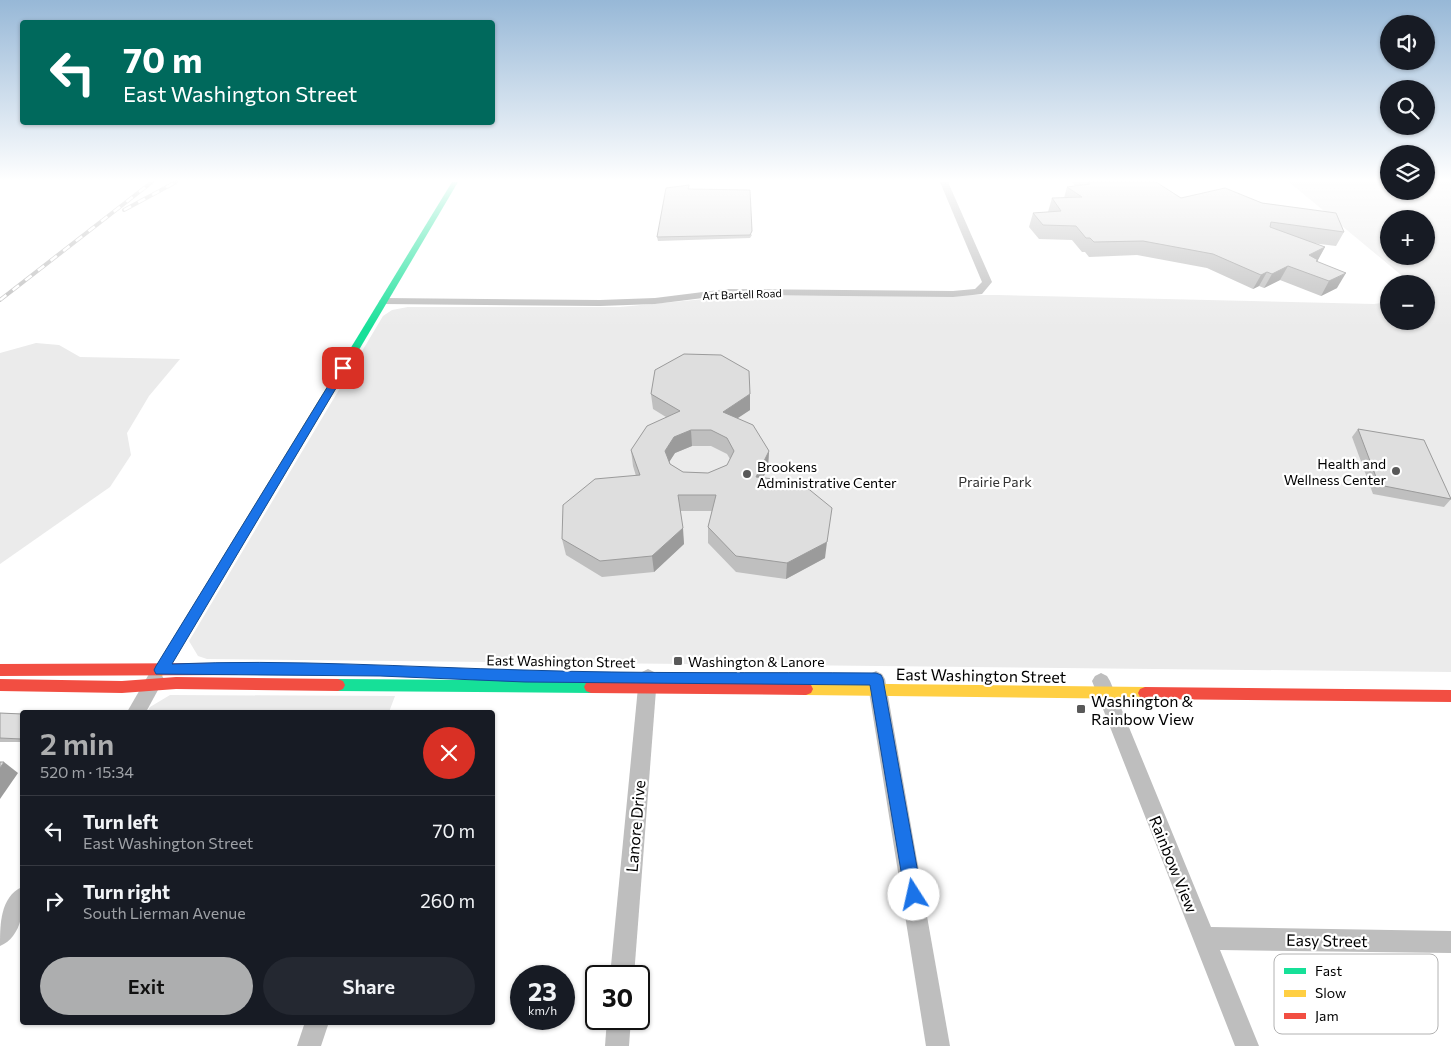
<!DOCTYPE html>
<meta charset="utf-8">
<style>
:root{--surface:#171b24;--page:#242831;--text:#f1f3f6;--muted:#9ea1a6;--line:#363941;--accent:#adaeaf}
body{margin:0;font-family:Commissioner,sans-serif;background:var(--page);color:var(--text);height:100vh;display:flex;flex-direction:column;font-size:19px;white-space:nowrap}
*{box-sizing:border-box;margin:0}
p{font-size:16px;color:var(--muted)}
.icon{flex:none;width:28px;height:28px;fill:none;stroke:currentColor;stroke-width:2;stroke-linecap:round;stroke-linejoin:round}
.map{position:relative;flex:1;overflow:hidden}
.panel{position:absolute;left:20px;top:710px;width:475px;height:315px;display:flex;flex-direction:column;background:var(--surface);border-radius:5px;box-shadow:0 1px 4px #0004}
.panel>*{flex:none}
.hud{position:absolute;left:20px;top:20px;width:475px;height:105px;border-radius:5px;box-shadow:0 1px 4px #0004;background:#00695c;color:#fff;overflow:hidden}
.fabs{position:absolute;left:1380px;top:15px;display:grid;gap:10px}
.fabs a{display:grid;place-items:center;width:55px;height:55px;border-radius:50%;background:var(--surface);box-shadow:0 1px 4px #0004;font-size:25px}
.speed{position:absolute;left:510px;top:965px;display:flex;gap:10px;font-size:25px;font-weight:700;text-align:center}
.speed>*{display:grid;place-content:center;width:65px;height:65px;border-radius:50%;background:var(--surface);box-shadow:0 1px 4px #0004;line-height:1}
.speed small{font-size:12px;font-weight:400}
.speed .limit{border:2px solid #111;border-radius:8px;background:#fff;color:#111}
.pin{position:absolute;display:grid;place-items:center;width:42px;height:42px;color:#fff;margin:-21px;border-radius:10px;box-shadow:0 2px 8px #0006}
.me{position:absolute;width:55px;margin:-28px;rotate:350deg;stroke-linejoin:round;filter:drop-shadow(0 0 4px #0008)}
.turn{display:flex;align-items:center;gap:18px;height:105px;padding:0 20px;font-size:22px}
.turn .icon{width:65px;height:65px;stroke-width:2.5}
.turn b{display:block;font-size:35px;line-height:42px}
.round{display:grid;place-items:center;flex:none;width:52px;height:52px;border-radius:26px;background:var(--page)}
.headline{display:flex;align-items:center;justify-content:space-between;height:85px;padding:0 20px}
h1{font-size:30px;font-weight:600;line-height:38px;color:var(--accent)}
.action{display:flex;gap:10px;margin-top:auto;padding:10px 20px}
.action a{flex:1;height:58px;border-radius:30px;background:var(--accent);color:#111;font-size:20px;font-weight:600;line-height:58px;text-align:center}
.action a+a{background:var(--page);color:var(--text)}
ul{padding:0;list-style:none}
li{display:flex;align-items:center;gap:15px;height:70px;padding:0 20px;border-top:1px solid var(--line)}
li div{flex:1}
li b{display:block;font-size:19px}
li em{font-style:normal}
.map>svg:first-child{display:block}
.green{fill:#ebebeb;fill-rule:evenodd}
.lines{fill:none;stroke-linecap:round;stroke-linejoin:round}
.street{fill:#bebebe;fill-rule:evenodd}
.fast{fill:#16e098;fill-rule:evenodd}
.slow{fill:#ffcf43;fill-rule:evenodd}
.jam{fill:#f24e42;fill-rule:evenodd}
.rail-casing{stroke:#bebebe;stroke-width:4}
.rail{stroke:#fff;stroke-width:2.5;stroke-dasharray:8;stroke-linecap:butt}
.wall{fill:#bfbfbf;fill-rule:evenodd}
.shaded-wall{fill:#9b9b9b}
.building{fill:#dedede;stroke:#9b9b9b;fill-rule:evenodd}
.route{fill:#1a73e8;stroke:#114b97}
.poi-dot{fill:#595959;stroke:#fff;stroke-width:2}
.labels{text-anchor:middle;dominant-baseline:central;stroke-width:4.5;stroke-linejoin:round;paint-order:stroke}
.far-street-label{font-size:11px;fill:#000;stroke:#fff}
.poi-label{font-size:14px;fill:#000;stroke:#fff;text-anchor:start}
.park-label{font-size:14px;fill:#313131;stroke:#fff}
.street-label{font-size:14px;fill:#000;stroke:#fff}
.near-street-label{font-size:16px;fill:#000;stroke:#fff}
.near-poi-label{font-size:16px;fill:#000;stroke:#fff;text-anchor:start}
.key{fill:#fff;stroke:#b2b2b2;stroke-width:1}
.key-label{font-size:14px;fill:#000}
</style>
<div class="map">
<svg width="1451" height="1046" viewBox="0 0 1451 1046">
<rect width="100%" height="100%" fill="#fff"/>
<g class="green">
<path d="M 1289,182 L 1389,182 L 1389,191 L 1426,191 L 1426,182 L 1451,182 L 1451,672 L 207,659 L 198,656 L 189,641 L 383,316 L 392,310 L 408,307 L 620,307 L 736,296 L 998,295 L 1374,304 L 1389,302 L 1389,321 L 1426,321 L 1426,284 L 1412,284 ZM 1389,219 L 1426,219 L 1426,256 L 1389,256 Z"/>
<path d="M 36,343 L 59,345 L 80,357 L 180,359 L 149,396 L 127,433 L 131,455 L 110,487 L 0,564 L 0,353 Z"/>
<path d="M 170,695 L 395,696 L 389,712 L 147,712 L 150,707 Z"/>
</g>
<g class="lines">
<g class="street">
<path d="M 940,182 L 948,182 L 992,282 L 982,294 L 953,297 L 727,295 L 655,304 L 600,306 L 384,304 L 379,301 L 384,298 L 600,300 L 655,298 L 727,289 L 953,291 L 975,289 L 982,282 Z"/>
<path d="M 648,669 L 654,672 L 657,677 L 634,976 L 610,976 L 639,677 L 642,672 Z"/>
<path d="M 155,671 L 161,674 L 164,679 L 146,712 L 127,712 L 149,674 Z"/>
<path d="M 876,671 L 882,674 L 885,679 L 950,1046 L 926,1046 L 867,679 L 870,674 Z"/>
<path d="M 1101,673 L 1107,676 L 1110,681 L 1211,927 L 1451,931 L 1451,953 L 1220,950 L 1259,1046 L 1235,1046 L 1092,681 L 1095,676 Z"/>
<path d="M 22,887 C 25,907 22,937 0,946 C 0,925 0,897 22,887 Z"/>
<path d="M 607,1019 L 631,1019 L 629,1046 L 605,1046 Z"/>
<path d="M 305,1022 L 329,1022 L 321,1046 L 297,1046 Z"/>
</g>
<g class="fast">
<path d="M 452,182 L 458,182 L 343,377 L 338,380 L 335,379 L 333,377 Z"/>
<path d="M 338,679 L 591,681 L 596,683 L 598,687 L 596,691 L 591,693 L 338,691 L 333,689 L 331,685 L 333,681 Z"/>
</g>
<g class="slow">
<path d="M 338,374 L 343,377 L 166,674 L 161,676 L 156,674 L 154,670 L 156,666 L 333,377 Z"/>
<path d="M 806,683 L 1145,687 L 1150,689 L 1152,693 L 1150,697 L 1145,699 L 806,695 L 801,693 L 799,689 L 801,685 Z"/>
</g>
<g class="jam">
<path d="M 236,663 L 241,665 L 243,669 L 241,673 L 236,675 L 0,676 L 0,664 Z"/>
<path d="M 176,677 L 338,679 L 343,681 L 345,685 L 343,689 L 338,691 L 176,689 L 122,693 L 0,691 L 0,679 L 122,681 Z"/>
<path d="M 591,681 L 806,683 L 811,685 L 813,689 L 811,693 L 806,695 L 591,693 L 586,691 L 584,687 L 586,683 Z"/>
<path d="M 1145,687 L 1451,690 L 1451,702 L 1145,699 L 1140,697 L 1138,693 L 1140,689 Z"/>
</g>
<defs>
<g id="rail">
<path d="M 124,210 L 176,182"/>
<path d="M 0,300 L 152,182"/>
</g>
</defs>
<use href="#rail" class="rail-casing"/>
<use href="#rail" class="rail"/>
</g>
<g class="wall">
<path d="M 1071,182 L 1156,182 L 1181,198 L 1262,203 L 1344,232 L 1336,246 L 1312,243 L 1325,247 L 1317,261 L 1337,288 L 1321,296 L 1280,280 L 1264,288 L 1259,286 L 1253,289 L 1207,268 L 1137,255 L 1089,257 L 1085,252 L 1082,252 L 1072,240 L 1039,239 L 1029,227 L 1033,213 L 1048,212 L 1052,198 L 1064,198 L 1067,187 L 1076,186 Z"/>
<path d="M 689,189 L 752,235 L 750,238 L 658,241 L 657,237 Z"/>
<path d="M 651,394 L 750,410 L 737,418 L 769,451 L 768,467 L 763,478 L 825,558 L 786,579 L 736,572 L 708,543 L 708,527 L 712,511 L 680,511 L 684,544 L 654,572 L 602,577 L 566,555 L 562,539 L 636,476 L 633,466 L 631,450 L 666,417 L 653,409 ZM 692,446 L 711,446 L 727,454 L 730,459 L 727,465 L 708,473 L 683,472 L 670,464 L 669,462 L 675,453 Z"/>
<path d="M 1358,429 L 1451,498 L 1451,499 L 1444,507 L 1373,494 L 1352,437 Z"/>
<path d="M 0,713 L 22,714 L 22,742 L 0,742 Z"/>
</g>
<g class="shaded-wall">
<path d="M 1325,247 L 1318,260 L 1310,274 L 1309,255 Z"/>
<path d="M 1288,266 L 1280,280 L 1264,288 L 1272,274 Z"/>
<path d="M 1267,272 L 1259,286 L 1253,289 L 1261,275 Z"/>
<path d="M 1346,273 L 1337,288 L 1321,296 L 1329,281 Z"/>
<path d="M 750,394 L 750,410 L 723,428 L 723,412 Z"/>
<path d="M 691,430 L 692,446 L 675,453 L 666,467 L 665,451 L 674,437 Z"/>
<path d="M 769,451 L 768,467 L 756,493 L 756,477 Z"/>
<path d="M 683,528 L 684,544 L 654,572 L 652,556 Z"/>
<path d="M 827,542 L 825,558 L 786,579 L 787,563 Z"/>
<path d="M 4,762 L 18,773 L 0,799 L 0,768 Z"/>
</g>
<g class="building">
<path d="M 1088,182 L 1156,182 L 1181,198 L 1225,188 L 1262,203 L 1336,213 L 1344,232 L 1271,222 L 1270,227 L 1325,247 L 1309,255 L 1318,260 L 1316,261 L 1346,273 L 1329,281 L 1288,266 L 1272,274 L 1267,272 L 1261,275 L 1213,254 L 1143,241 L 1094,242 L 1090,238 L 1086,238 L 1076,226 L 1043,225 L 1033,213 L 1061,211 L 1052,198 L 1082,197 L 1067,187 L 1090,184 Z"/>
<path d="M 689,185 L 688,189 L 750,190 L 752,231 L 750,235 L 657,237 L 666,188 Z"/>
<path d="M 684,354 L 721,355 L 749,371 L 750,394 L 723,412 L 753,425 L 769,451 L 756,477 L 800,482 L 832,508 L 827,542 L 787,563 L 736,556 L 708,527 L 716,495 L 678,495 L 683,528 L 652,556 L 600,561 L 562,539 L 563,505 L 595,479 L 640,475 L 631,450 L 647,426 L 680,411 L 651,394 L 655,370 ZM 691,430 L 711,430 L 727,438 L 734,451 L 727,465 L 708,473 L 683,472 L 670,464 L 665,451 L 674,437 Z"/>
<path d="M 1358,429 L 1424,440 L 1451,499 L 1379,485 Z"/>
<path d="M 0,713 L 22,714 L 22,739 L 0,738 Z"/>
<path d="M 0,762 L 4,762 L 0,768 Z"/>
</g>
<linearGradient id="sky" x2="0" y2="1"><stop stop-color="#97b8d7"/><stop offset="0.55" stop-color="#fff"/><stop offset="1" stop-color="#fff" stop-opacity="0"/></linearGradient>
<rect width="1451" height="328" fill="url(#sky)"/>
<path class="route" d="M 343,365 L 348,368 L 172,664 C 289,659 407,667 524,670 C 641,674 759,672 876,673 L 881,675 L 883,679 L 922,895 L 920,901 L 914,903 L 908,901 L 905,895 L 870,685 L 525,682 L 380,676 L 156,674 L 154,670 L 156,666 L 339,368 Z"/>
<g class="poi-dot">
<circle cx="1396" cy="471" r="5"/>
<circle cx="747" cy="474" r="5"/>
<rect x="673" y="656" width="10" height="10" rx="2.5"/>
<rect x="1076" y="704" width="10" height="10" rx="2.5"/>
</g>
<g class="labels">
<g class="far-street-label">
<text transform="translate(742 294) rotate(-2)">Art Bartell Road</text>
</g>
<g class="poi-label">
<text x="1386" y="463" text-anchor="end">Health and<tspan x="1386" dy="16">Wellness Center</tspan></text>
<text x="757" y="466">Brookens<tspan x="757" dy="16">Administrative Center</tspan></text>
<text x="688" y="661">Washington &amp; Lanore</text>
</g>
<g class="park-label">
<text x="995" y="481">Prairie Park</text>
</g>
<g class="street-label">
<text transform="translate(561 661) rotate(1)">East Washington Street</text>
</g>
<g class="near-street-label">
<text transform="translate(981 675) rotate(1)">East Washington Street</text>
<text transform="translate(635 826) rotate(-85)">Lanore Drive</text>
<text transform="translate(1174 864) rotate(68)">Rainbow View</text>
<text transform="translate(1327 940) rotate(1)">Easy Street</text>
</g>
<g class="near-poi-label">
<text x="1091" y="700">Washington &amp;<tspan x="1091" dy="18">Rainbow View</tspan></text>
</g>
</g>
<rect x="1274" y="954" width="164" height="80" rx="8" class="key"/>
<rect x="1284" y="968" width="22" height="6" fill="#16e098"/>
<rect x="1284" y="990" width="22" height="7" fill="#ffcf43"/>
<rect x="1284" y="1013" width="22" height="6" fill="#f24e42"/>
<g class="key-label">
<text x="1315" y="976">Fast</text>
<text x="1315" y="998">Slow</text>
<text x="1315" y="1021">Jam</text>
</g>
</svg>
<div class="fabs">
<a><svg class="icon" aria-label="sound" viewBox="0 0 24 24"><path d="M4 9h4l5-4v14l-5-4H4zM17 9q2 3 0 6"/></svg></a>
<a><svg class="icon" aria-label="search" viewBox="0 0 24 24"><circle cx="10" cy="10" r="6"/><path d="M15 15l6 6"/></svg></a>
<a><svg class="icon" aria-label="layers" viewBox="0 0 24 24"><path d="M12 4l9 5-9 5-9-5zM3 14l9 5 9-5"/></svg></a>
<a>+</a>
<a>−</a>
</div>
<div class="speed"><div>23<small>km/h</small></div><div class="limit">30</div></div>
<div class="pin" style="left:343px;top:368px;background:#d93025"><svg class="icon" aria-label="arrive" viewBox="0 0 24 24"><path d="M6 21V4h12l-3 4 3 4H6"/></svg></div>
<svg class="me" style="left:914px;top:895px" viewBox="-20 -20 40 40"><circle r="19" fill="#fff"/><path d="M0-13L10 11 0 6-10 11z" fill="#1a73e8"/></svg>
<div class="hud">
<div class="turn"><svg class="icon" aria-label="left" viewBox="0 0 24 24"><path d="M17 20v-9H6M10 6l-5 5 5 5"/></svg><div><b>70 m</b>East Washington Street</div></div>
</div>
<section class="panel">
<div class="headline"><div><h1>2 min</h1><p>520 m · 15:34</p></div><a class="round" style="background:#d93025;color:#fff"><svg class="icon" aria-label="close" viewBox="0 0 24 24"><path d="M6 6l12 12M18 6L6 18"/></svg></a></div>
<ul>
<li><svg class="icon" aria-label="left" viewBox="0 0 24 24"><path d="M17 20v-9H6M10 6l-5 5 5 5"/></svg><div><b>Turn left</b><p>East Washington Street</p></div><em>70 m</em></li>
<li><svg class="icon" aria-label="right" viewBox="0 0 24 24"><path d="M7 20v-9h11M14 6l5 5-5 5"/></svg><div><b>Turn right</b><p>South Lierman Avenue</p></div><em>260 m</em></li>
</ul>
<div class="action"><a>Exit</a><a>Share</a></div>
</section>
</div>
